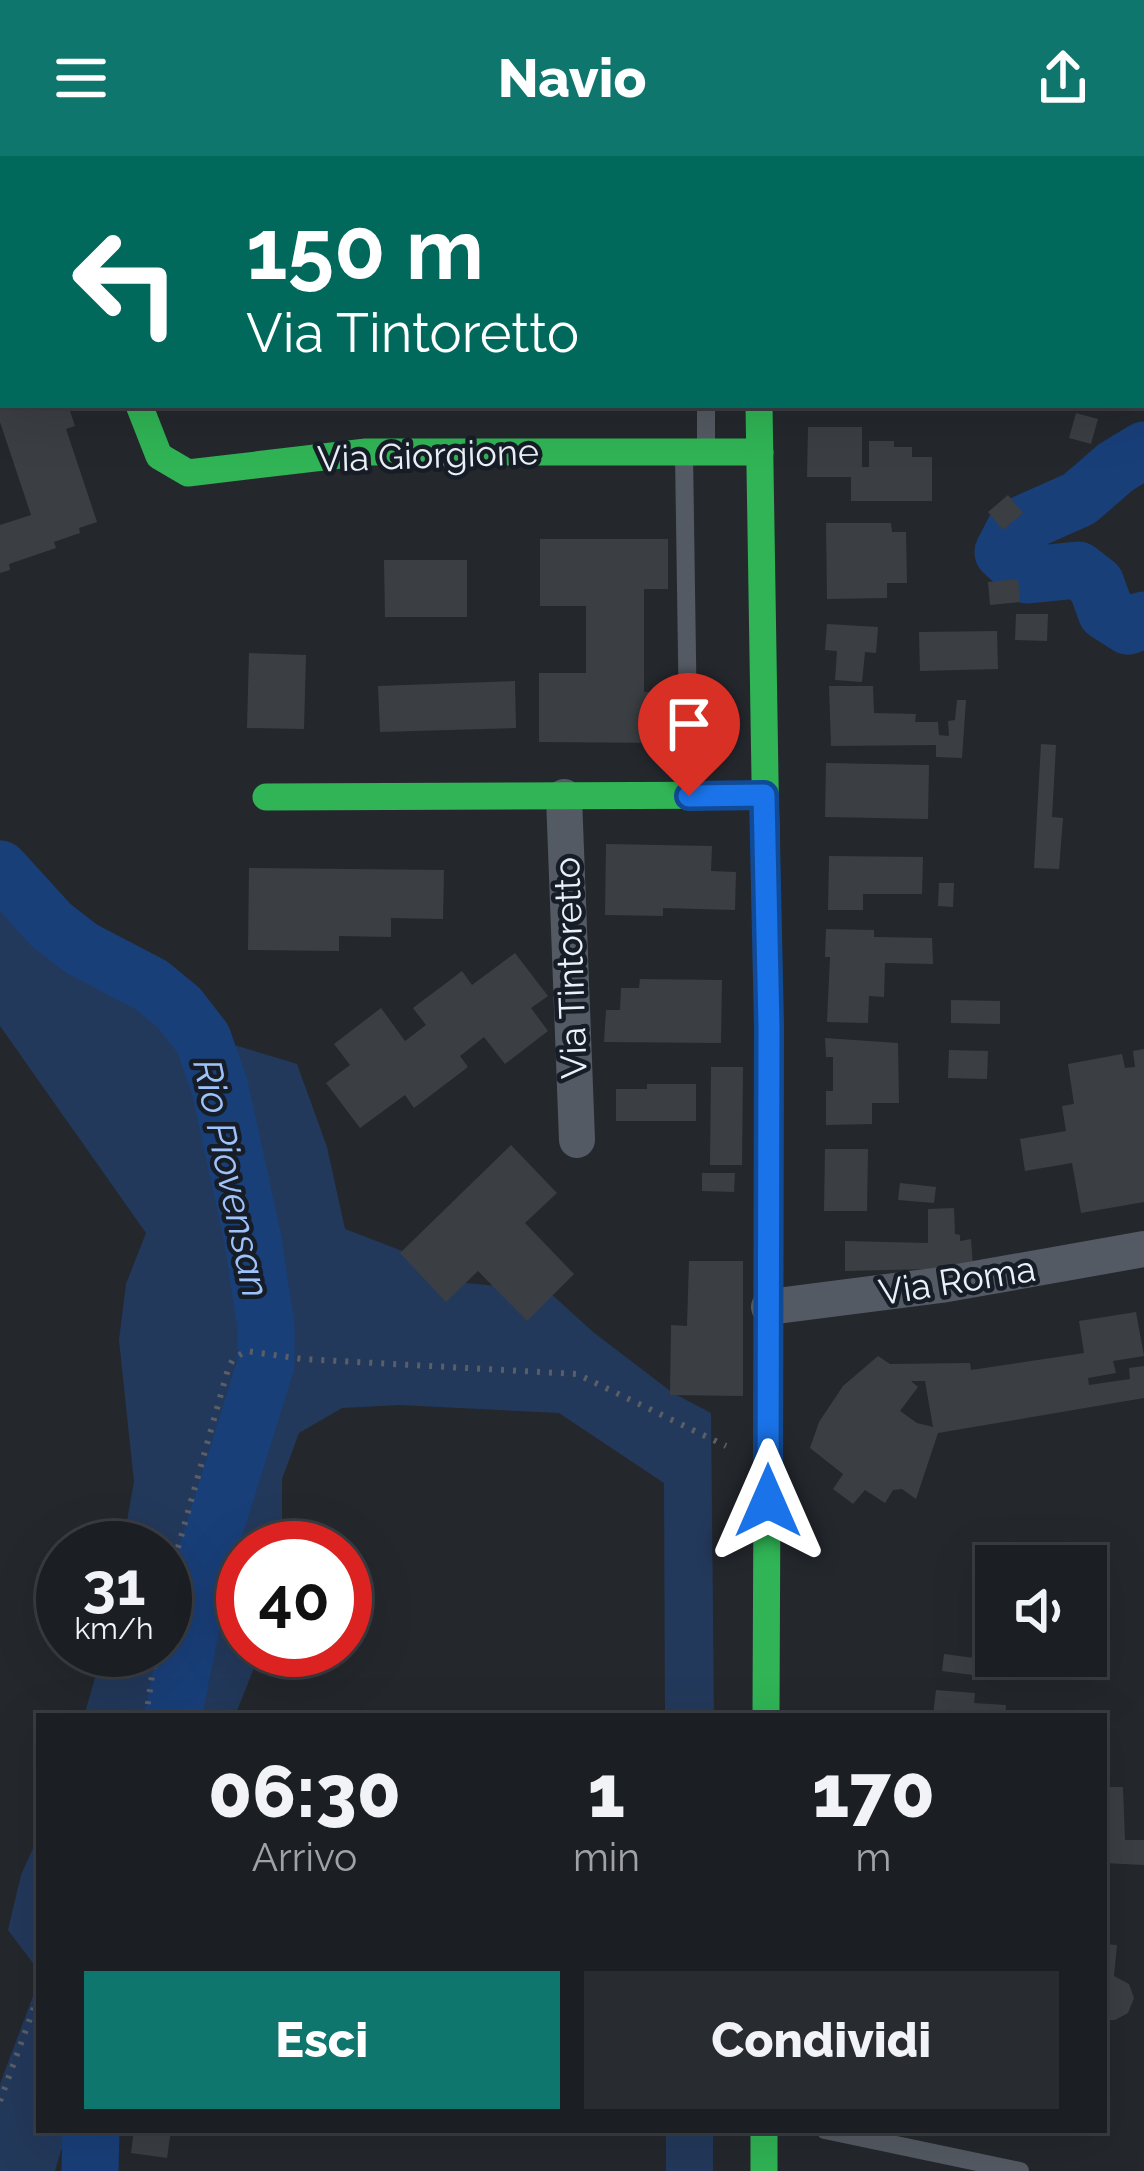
<!DOCTYPE html>
<html lang="it">
<style>
:root{--surface:#1b1e22;--page:#282b2f;--text:#f1f3f6;--muted:#a0a2a5;--line:#393c40;--accent:#0f766e}
body{margin:0;font-family:Raleway,sans-serif;background:var(--page);color:var(--text);height:100vh;display:flex;flex-direction:column;font-size:45px;white-space:nowrap}
*{box-sizing:border-box;margin:0}
p{font-size:39px;color:var(--muted)}
.icon{flex:none;width:66px;height:66px;fill:none;stroke:currentColor;stroke-width:2;stroke-linecap:round;stroke-linejoin:round}
.map{position:relative;flex:1;overflow:hidden}
.details{position:absolute;left:36px;top:1557px;width:1071px;height:420px;display:flex;flex-direction:column;background:var(--surface);border-radius:0px;box-shadow:0 12px 48px #0002,0 0 0 3px var(--line)}
.details>*{flex:none}
.guide{position:absolute;left:0px;top:0px;width:1146px;height:252px;box-shadow:0 12px 48px #0002,0 0 0 3px var(--line);background:#00695c;color:#fff;overflow:hidden}
.fabs{position:absolute;left:975px;top:1389px;display:grid;gap:24px}
.fabs a{display:grid;place-items:center;width:132px;height:132px;border-radius:0px;background:var(--surface);box-shadow:0 12px 48px #0002,0 0 0 3px var(--line);font-size:60px}
.speed{position:absolute;left:36px;top:1365px;display:flex;gap:24px;font-size:60px;font-weight:700;text-align:center}
.speed>*{display:grid;place-content:center;width:156px;height:156px;border-radius:50%;background:var(--surface);box-shadow:0 12px 48px #0002,0 0 0 3px var(--line);line-height:1}
.speed small{font-size:30px;font-weight:400}
.speed .limit{border:18px solid #d22;background:#fff;color:#111}
.pin{position:absolute;display:grid;place-items:center;width:102px;height:102px;color:#fff;margin:-123px -51px;border-radius:50% 50% 50% 0;rotate:-45deg;box-shadow:0 0 12px #0007}
.pin .icon{rotate:45deg}
.me{position:absolute;width:132px;margin:-66px;rotate:0deg;stroke-linejoin:round;filter:drop-shadow(0 0 9px #0008)}
.turn{display:flex;align-items:center;gap:42px;height:252px;padding:0 48px;font-size:54px}
.turn .icon{width:156px;height:156px;stroke-width:2.5}
.turn b{display:block;font-size:84px;line-height:102px}
.eta{display:flex;justify-content:space-evenly;align-items:center;height:204px;text-align:center}
.eta b{font-size:72px;font-weight:800;line-height:84px}
.button{display:flex;gap:24px;margin-top:auto;padding:24px 48px}
.button a{flex:1;height:138px;border-radius:0px;background:var(--accent);color:#fff;font-size:48px;font-weight:800;line-height:138px;text-align:center}
.button a+a{background:var(--page);color:var(--text)}
header{display:flex;justify-content:space-between;align-items:center;height:156px;padding:0 48px;background:var(--accent);color:#fff;font-size:54px;font-weight:800}
.map>svg:first-child{display:block}
.green{fill:#23395b}
.lines{fill:none;stroke-linecap:round;stroke-linejoin:round}
.river{stroke:#193f79;stroke-width:57}
.building{fill:#3b3f43;fill-rule:evenodd}
.path{stroke:#5a5e66;stroke-width:6;stroke-dasharray:3 9;stroke-linecap:butt}
.lane{stroke:#545a63;stroke-width:18}
.street{stroke:#545a63;stroke-width:36}
.fast{stroke:#30b455;stroke-width:27}
.route-casing{stroke:#114b97;stroke-width:30}
.route{stroke:#1a73e8;stroke-width:21}
.labels{text-anchor:middle;dominant-baseline:central;stroke-width:9;stroke-linejoin:round;paint-order:stroke}
.street-label{font-size:36px;fill:#ebf0f7;stroke:#171d27}
.water-label{font-size:39px;font-style:italic;fill:#9ec2fa;stroke:#171d27}
</style>
<header><svg class="icon" aria-label="menu" viewBox="0 0 24 24"><path d="M4 6h16M4 12h16M4 18h16"/></svg>Navio<svg class="icon" aria-label="share" viewBox="0 0 24 24"><path d="M12 15V3M7 8l5-5 5 5M5 13v7h14v-7"/></svg></header>
<div class="map">
<svg width="1144" height="2015" viewBox="0 0 1144 2015">
<rect width="100%" height="100%" fill="#24282d"/>
<g class="green">
<path d="M 0,684 C 26,707 47,737 74,758 C 132,804 201,812 231,888 L 297,908 L 327,991 L 345,1073 L 405,1096 L 465,1127 L 548,1135 L 593,1176 L 673,1237 L 711,1257 L 714,1560 L 665,1560 L 664,1327 L 559,1257 L 399,1249 L 342,1252 L 299,1277 L 282,1323 L 282,1392 L 243,1392 L 243,1494 L 261,1494 L 235,1560 L 84,1560 L 103,1494 L 165,1494 L 165,1392 L 122,1392 L 134,1326 L 119,1184 L 126,1128 L 146,1077 L 0,870 Z"/>
<path d="M 39,1679 L 39,1815 L 8,1774 L 21,1719 Z"/>
<path d="M 39,1824 L 39,1974 L 108,1974 L 61,1994 L 55,2015 L 0,2015 L 0,1928 Z"/>
<rect x="666" y="1974" width="47" height="41"/>
</g>
<g class="lines">
<g class="river">
<path d="M 1144,294 L 1116,311 L 1079,343 L 1016,371 L 1003,396 L 1028,419 L 1078,414 L 1096,428 L 1106,456 L 1128,470 L 1144,464"/>
<path d="M 0,713 L 51,769 L 82,793 L 151,829 L 179,852 L 203,883 L 220,932 L 253,1084 L 266,1171 L 266,1208 L 203,1410 L 173,1560"/>
<path d="M 90,2015 L 91,1974"/>
</g>
</g>
<g class="building">
<path d="M 0,249 L 68,249 L 75,270 L 66,273 L 97,366 L 79,372 L 80,377 L 54,386 L 56,392 L 9,408 L 10,414 L 0,417 L 0,369 L 31,359 L 0,266 Z"/>
<path d="M 297,249 L 343,249 L 343,255 L 297,254 Z"/>
<path d="M 1076,257 L 1098,263 L 1091,288 L 1069,282 Z"/>
<path d="M 808,271 L 862,271 L 862,311 L 869,311 L 869,285 L 894,285 L 894,291 L 912,291 L 912,301 L 932,301 L 932,345 L 851,345 L 851,321 L 807,321 Z"/>
<path d="M 1008,339 L 1023,357 L 1003,374 L 988,356 Z"/>
<path d="M 826,367 L 891,367 L 892,376 L 906,376 L 907,427 L 887,427 L 887,442 L 827,443 Z"/>
<path d="M 540,383 L 668,383 L 668,433 L 644,433 L 644,536 L 667,536 L 667,587 L 539,586 L 539,517 L 586,517 L 586,450 L 540,450 Z"/>
<path d="M 384,404 L 467,404 L 467,461 L 385,461 Z"/>
<path d="M 1018,423 L 1020,446 L 990,449 L 988,426 Z"/>
<path d="M 1016,458 L 1048,458 L 1047,485 L 1015,484 Z"/>
<path d="M 827,468 L 878,471 L 876,497 L 865,496 L 862,526 L 835,524 L 837,495 L 825,494 Z"/>
<path d="M 997,475 L 998,513 L 920,515 L 919,476 Z"/>
<path d="M 249,497 L 306,499 L 304,573 L 247,572 Z"/>
<path d="M 515,525 L 516,572 L 380,576 L 378,530 Z"/>
<path d="M 829,530 L 873,530 L 874,557 L 916,558 L 915,566 L 938,566 L 939,579 L 949,580 L 948,565 L 955,564 L 957,544 L 966,544 L 962,602 L 936,601 L 936,589 L 831,590 Z"/>
<path d="M 1041,588 L 1056,589 L 1052,661 L 1063,662 L 1059,713 L 1034,712 Z"/>
<path d="M 826,607 L 929,609 L 928,663 L 825,661 Z"/>
<path d="M 606,688 L 712,690 L 711,715 L 736,716 L 735,754 L 663,752 L 663,760 L 605,759 Z"/>
<path d="M 829,700 L 923,701 L 922,738 L 863,738 L 863,754 L 828,754 Z"/>
<path d="M 249,712 L 444,714 L 443,763 L 391,762 L 391,781 L 339,780 L 339,795 L 248,794 Z"/>
<path d="M 939,727 L 954,727 L 953,751 L 938,750 Z"/>
<path d="M 826,773 L 874,774 L 874,781 L 932,782 L 933,808 L 885,807 L 884,841 L 869,840 L 868,867 L 827,866 L 830,801 L 825,801 Z"/>
<path d="M 515,797 L 548,840 L 531,852 L 548,875 L 505,908 L 484,881 L 460,900 L 468,911 L 414,952 L 405,939 L 360,972 L 326,927 L 350,909 L 334,888 L 381,852 L 405,885 L 426,869 L 413,852 L 462,815 L 472,829 Z"/>
<path d="M 640,823 L 722,824 L 721,887 L 604,886 L 606,854 L 620,854 L 621,832 L 639,832 Z"/>
<path d="M 951,844 L 1000,845 L 1000,868 L 951,867 Z"/>
<path d="M 825,882 L 898,887 L 899,947 L 872,947 L 872,968 L 826,969 L 826,935 L 833,935 L 833,901 L 826,901 Z"/>
<path d="M 1144,893 L 1144,1046 L 1081,1057 L 1072,1007 L 1025,1015 L 1020,983 L 1066,975 L 1062,950 L 1074,948 L 1068,908 L 1122,898 L 1125,912 L 1135,911 L 1133,895 Z"/>
<path d="M 949,894 L 988,895 L 987,923 L 948,922 Z"/>
<path d="M 711,911 L 743,911 L 742,1009 L 710,1009 Z"/>
<path d="M 647,928 L 696,928 L 696,965 L 616,965 L 616,933 L 647,933 Z"/>
<path d="M 511,989 L 557,1037 L 525,1067 L 574,1118 L 527,1165 L 478,1115 L 446,1146 L 400,1097 Z"/>
<path d="M 825,993 L 868,993 L 867,1055 L 824,1055 Z"/>
<path d="M 702,1017 L 735,1017 L 734,1036 L 702,1035 Z"/>
<path d="M 900,1027 L 936,1031 L 934,1047 L 898,1044 Z"/>
<path d="M 954,1052 L 955,1078 L 960,1079 L 960,1085 L 971,1083 L 973,1112 L 845,1115 L 845,1085 L 928,1087 L 928,1053 Z"/>
<path d="M 689,1105 L 743,1105 L 743,1240 L 670,1239 L 671,1169 L 687,1170 Z"/>
<path d="M 1136,1156 L 1144,1200 L 1113,1205 L 1116,1217 L 1088,1222 L 1089,1229 L 1130,1223 L 1129,1212 L 1144,1210 L 1144,1242 L 938,1277 L 916,1343 L 902,1333 L 893,1334 L 885,1347 L 865,1334 L 853,1348 L 833,1333 L 843,1318 L 810,1292 L 819,1266 L 843,1230 L 878,1200 L 890,1208 L 970,1207 L 971,1214 L 1084,1197 L 1079,1165 ZM 911,1225 L 925,1225 L 933,1271 L 917,1267 L 900,1255 L 918,1231 Z"/>
<path d="M 944,1498 L 1005,1506 L 1003,1523 L 942,1515 Z"/>
<path d="M 936,1534 L 975,1537 L 974,1547 L 1006,1549 L 1005,1560 L 933,1560 Z"/>
<path d="M 1104,1631 L 1123,1631 L 1125,1684 L 1144,1684 L 1144,1709 L 1104,1707 Z"/>
<path d="M 1104,1788 L 1117,1789 L 1114,1820 L 1129,1828 L 1134,1842 L 1128,1857 L 1115,1864 L 1104,1864 Z"/>
<path d="M 134,1974 L 171,1974 L 167,2002 L 131,1997 Z"/>
</g>
<g class="lines">
<g class="path">
<path d="M 165,1438 L 228,1213 L 233,1203 L 246,1195 L 302,1203 L 577,1218 L 726,1290"/>
<path d="M 146,1560 L 156,1494"/>
<path d="M 0,1945 L 39,1838"/>
</g>
<g class="lane">
<path d="M 706,0 L 706,3"/>
<path d="M 706,249 L 706,292"/>
<path d="M 684,297 L 689,635"/>
<path d="M 825,1974 L 1020,2015"/>
</g>
<g class="street">
<path d="M 57,0 L 58,3"/>
<path d="M 1143,166 L 1144,167"/>
<path d="M 564,641 L 577,984"/>
<path d="M 769,1151 L 941,1129 L 1144,1093"/>
</g>
<g class="fast">
<path d="M 753,0 L 753,3"/>
<path d="M 139,249 L 159,300 L 188,317 L 366,296 L 760,296"/>
<path d="M 759,249 L 769,871 L 766,1560"/>
<path d="M 266,641 L 764,639"/>
<path d="M 764,1974 L 764,2015"/>
</g>
</g>
<g class="lines">
<defs>
<path id="route" d="M 689,640 L 764,639 L 769,871 L 768,1345"/>
</defs>
<use href="#route" class="route-casing"/>
<use href="#route" class="route"/>
</g>
<g class="labels">
<g class="street-label">
<text transform="translate(428 299) rotate(-2)">Via Giorgione</text>
<text transform="translate(570 812) rotate(-92)">Via Tintoretto</text>
<text transform="translate(957 1124) rotate(-9)">Via Roma</text>
</g>
<g class="water-label">
<text transform="translate(232 1022) rotate(78)">Rio Piovensan</text>
</g>
</g>
</svg>
<div class="fabs">
<a><svg class="icon" aria-label="sound" viewBox="0 0 24 24"><path d="M4 9h4l5-4v14l-5-4H4zM17 9q2 3 0 6"/></svg></a>
</div>
<div class="speed"><div>31<small>km/h</small></div><div class="limit">40</div></div>
<div class="pin" style="left:689px;top:640px;background:#d93025"><svg class="icon" aria-label="arrive" viewBox="0 0 24 24"><path d="M6 21V4h12l-3 4 3 4H6"/></svg></div>
<svg class="me" style="left:768px;top:1345px" viewBox="-20 -20 40 40"><path d="M0-17L14 15 0 8-14 15z" fill="#1a73e8" stroke="#fff" stroke-width="4"/></svg>
<div class="guide">
<div class="turn"><svg class="icon" aria-label="left" viewBox="0 0 24 24"><path d="M17 20v-9H6M10 6l-5 5 5 5"/></svg><div><b>150 m</b>Via Tintoretto</div></div>
</div>
<section class="details">
<div class="eta">
<div><b>06:30</b><p>Arrivo</p></div>
<div><b>1</b><p>min</p></div>
<div><b>170</b><p>m</p></div>
</div>
<div class="button"><a>Esci</a><a>Condividi</a></div>
</section>
</div>
